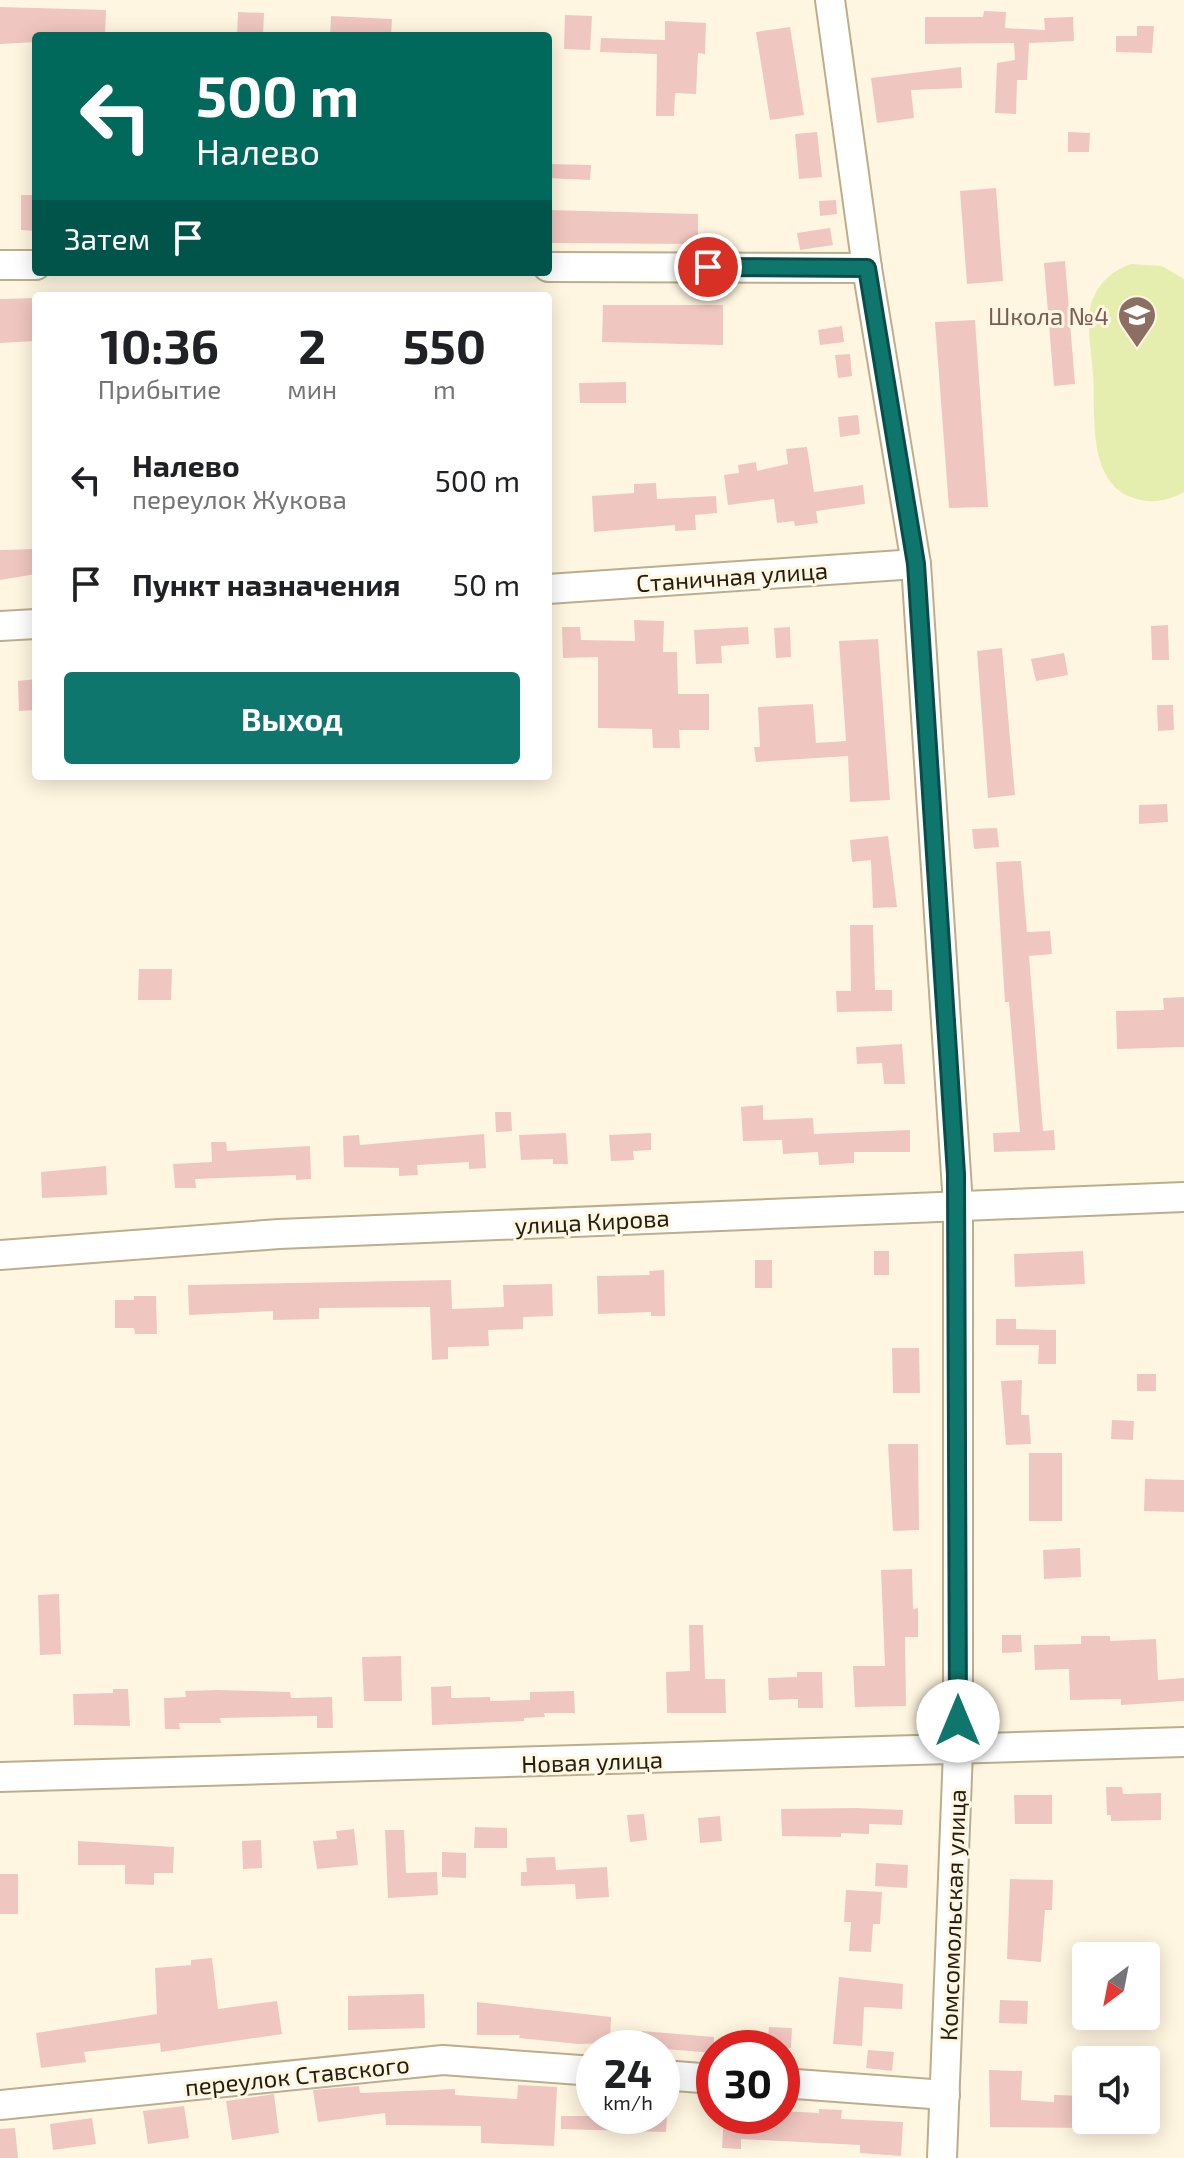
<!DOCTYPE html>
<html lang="ru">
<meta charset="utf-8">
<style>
:root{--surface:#fff;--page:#f2f2f2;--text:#202124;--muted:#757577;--accent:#0f766e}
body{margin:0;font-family:"Exo 2",sans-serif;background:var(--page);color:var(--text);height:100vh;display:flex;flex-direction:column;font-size:30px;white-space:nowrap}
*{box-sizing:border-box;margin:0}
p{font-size:26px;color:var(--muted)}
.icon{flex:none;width:44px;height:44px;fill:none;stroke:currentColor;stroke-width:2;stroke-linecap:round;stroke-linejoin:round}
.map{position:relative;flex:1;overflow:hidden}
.panel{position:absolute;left:32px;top:292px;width:520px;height:488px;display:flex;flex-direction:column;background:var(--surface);border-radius:8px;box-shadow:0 4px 20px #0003}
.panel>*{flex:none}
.top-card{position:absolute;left:32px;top:32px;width:520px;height:244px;border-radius:8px;box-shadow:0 4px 20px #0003;background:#00695c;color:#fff;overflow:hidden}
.needle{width:52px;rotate:212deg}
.controls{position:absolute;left:1072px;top:1942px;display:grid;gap:16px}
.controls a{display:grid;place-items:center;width:88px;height:88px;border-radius:8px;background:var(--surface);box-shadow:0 4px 20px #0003;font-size:40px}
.speed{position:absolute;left:576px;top:2030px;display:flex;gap:16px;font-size:40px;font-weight:700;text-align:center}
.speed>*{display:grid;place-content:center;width:104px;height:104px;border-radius:50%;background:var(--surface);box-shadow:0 4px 20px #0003;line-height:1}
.speed small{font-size:20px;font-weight:400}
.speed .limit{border:12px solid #d22;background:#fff;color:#111}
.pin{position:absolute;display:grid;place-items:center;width:68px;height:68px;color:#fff;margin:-34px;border:4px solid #fff;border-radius:50%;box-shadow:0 2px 8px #0007}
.me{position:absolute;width:88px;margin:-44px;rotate:0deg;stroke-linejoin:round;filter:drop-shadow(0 0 6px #0008)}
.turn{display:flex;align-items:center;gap:28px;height:168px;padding:0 32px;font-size:36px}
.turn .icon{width:104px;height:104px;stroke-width:2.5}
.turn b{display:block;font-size:56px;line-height:68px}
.then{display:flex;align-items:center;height:76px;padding:0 32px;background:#0003;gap:16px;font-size:30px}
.eta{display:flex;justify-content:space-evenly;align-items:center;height:136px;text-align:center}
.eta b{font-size:48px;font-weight:700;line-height:56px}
.button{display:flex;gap:16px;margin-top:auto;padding:16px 32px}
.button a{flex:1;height:92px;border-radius:8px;background:var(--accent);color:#fff;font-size:32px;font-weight:700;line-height:92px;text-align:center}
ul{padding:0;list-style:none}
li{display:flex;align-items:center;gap:24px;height:104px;padding:0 32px}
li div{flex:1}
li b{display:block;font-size:30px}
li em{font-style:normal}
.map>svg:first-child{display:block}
.green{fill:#e5edaf}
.building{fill:#f0c7c0}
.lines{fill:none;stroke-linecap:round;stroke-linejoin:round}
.minor-casing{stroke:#bcae8d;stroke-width:32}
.minor{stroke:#fff;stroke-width:28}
.route-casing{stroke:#0a4d48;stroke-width:20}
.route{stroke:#0f766e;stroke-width:14}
.labels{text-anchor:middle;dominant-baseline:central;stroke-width:6;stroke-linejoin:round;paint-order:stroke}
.education-label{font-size:24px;fill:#785e54;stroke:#fff6e1;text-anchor:end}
.street-label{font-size:24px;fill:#231e11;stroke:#fff6e1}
</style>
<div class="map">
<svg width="1184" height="2158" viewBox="0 0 1184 2158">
<rect width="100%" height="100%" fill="#fff6e1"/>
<path class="green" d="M 1131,264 L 1162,266 L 1184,279 L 1184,492 C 1170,500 1153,504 1137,499 C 1086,486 1096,415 1093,375 C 1092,353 1085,322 1092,301 C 1099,282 1113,270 1131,264 Z"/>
<g class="building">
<path d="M 0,7 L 106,10 L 105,36 L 36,36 L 36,42 L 0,44 Z"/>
<path d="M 984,11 L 1006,12 L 1005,28 L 1045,30 L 1044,18 L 1073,17 L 1074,41 L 1029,43 L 1027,80 L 1017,80 L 1016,114 L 995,113 L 997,63 L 1015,60 L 1014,43 L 925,44 L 925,17 L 983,17 Z"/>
<path d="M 238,12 L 264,13 L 263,36 L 237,36 Z"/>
<path d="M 565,15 L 592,16 L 590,50 L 564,49 Z"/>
<path d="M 331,16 L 392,19 L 391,36 L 330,36 Z"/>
<path d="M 665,21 L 706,23 L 705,54 L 698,53 L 696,94 L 675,93 L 674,116 L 656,116 L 657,54 L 600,52 L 601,38 L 665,40 Z"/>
<path d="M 1137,26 L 1154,26 L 1152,53 L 1116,52 L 1116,36 L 1137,36 Z"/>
<path d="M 790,27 L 804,115 L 770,120 L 756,32 Z"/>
<path d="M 961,67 L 962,88 L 911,90 L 914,118 L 877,123 L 871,78 Z"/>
<path d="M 817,132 L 822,177 L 799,179 L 795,134 Z"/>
<path d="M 1068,132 L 1090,133 L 1089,152 L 1068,152 Z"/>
<path d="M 548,164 L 591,165 L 590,180 L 548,178 Z"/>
<path d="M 996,188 L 1003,281 L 967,284 L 960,191 Z"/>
<path d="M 21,195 L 36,195 L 36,231 L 21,230 Z"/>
<path d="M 836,200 L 837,214 L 820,216 L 819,201 Z"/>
<path d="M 548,210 L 698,214 L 698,244 L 548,243 Z"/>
<path d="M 830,228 L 833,245 L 800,250 L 797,233 Z"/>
<path d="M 1065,261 L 1075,384 L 1054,386 L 1044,263 Z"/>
<path d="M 36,298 L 36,341 L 0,343 L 0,299 Z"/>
<path d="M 603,305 L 723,305 L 723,345 L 602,342 Z"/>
<path d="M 975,320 L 988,507 L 949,508 L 935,322 Z"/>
<path d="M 842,326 L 844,342 L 820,345 L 818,330 Z"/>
<path d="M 850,354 L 852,376 L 838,378 L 835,355 Z"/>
<path d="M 626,382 L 626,403 L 580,403 L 579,383 Z"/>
<path d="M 858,415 L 860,434 L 840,437 L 838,417 Z"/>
<path d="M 807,447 L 814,492 L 863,485 L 865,504 L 816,511 L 818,523 L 795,526 L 794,521 L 777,523 L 774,499 L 728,505 L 724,475 L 739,473 L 738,465 L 756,462 L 757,471 L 788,464 L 786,449 Z"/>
<path d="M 656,483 L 657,499 L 716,496 L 717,513 L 695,515 L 696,530 L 675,531 L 675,525 L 594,532 L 592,496 L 634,493 L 634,484 Z"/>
<path d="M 36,549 L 36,574 L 0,580 L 0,550 Z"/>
<path d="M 634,620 L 664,621 L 663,652 L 677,652 L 678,694 L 709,694 L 709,730 L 679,730 L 680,748 L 653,748 L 652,729 L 598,728 L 598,657 L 563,658 L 562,627 L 580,627 L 581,640 L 635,641 Z"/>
<path d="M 1168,625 L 1169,660 L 1152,660 L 1151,626 Z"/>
<path d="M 748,627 L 749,644 L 721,646 L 722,663 L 696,664 L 694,630 Z"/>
<path d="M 790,627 L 791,657 L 776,658 L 774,628 Z"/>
<path d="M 878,639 L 890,800 L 850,802 L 848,756 L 756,762 L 754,747 L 760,747 L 758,707 L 813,704 L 816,743 L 846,741 L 839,641 Z"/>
<path d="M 1002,648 L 1015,795 L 988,798 L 977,651 Z"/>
<path d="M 1064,653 L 1068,675 L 1036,681 L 1031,659 Z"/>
<path d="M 36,679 L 36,710 L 19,711 L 18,681 Z"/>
<path d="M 1157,705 L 1173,705 L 1174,730 L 1158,731 Z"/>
<path d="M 1167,804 L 1168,822 L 1139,824 L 1139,805 Z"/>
<path d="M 997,828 L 999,847 L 974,849 L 972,829 Z"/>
<path d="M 888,836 L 897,907 L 873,908 L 871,860 L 852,862 L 850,840 Z"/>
<path d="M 1021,861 L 1027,932 L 1050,931 L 1052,954 L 1029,956 L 1043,1131 L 1054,1130 L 1055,1150 L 994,1152 L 993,1133 L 1020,1132 L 1009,1002 L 1005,1002 L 996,862 Z"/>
<path d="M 850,925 L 873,925 L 875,990 L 892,990 L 892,1011 L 837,1012 L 836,991 L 851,991 Z"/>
<path d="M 139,969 L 172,969 L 171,1000 L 138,1000 Z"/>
<path d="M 1184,997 L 1184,1047 L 1117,1049 L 1116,1011 L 1164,1010 L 1163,998 Z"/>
<path d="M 902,1044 L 905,1084 L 884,1084 L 882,1063 L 857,1064 L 856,1047 Z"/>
<path d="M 763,1105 L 763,1120 L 813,1118 L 814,1134 L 910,1130 L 910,1152 L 854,1152 L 854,1163 L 819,1165 L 818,1152 L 783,1154 L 782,1140 L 743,1141 L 741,1107 Z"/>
<path d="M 495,1112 L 511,1112 L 512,1131 L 496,1132 Z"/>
<path d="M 566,1133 L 568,1164 L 553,1164 L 553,1159 L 521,1160 L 519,1135 Z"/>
<path d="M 651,1133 L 651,1150 L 633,1151 L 634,1160 L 611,1161 L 609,1135 Z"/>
<path d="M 484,1134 L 486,1168 L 469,1169 L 469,1162 L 417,1165 L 418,1175 L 399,1176 L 399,1168 L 344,1167 L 343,1136 L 359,1135 L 360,1145 Z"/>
<path d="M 211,1142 L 226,1142 L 227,1151 L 310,1146 L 311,1179 L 296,1180 L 296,1175 L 195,1179 L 196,1188 L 175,1188 L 173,1164 L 212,1162 Z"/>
<path d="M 106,1166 L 107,1195 L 42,1198 L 41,1172 Z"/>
<rect x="874" y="1251" width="15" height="24"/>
<path d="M 1083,1251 L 1085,1284 L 1015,1287 L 1014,1254 Z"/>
<rect x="755" y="1260" width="17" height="28"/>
<path d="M 664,1270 L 665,1316 L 651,1316 L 651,1312 L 598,1314 L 597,1276 L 650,1275 L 649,1271 Z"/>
<path d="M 451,1280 L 452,1309 L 504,1307 L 503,1285 L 552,1284 L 553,1316 L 523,1317 L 523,1329 L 488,1330 L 489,1346 L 448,1347 L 448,1359 L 432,1360 L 430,1307 L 319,1308 L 319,1319 L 273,1320 L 273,1311 L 189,1315 L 188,1285 Z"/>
<path d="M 134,1296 L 156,1296 L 157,1334 L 135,1334 L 134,1328 L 115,1328 L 115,1300 L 134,1300 Z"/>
<path d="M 996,1319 L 1016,1319 L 1016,1329 L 1056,1330 L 1056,1364 L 1038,1364 L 1039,1345 L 996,1345 Z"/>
<path d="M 892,1348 L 919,1348 L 920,1393 L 893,1393 Z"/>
<rect x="1137" y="1374" width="19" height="17"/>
<path d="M 1022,1380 L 1021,1415 L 1029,1415 L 1031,1444 L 1006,1445 L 1001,1381 Z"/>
<path d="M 1112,1420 L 1134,1421 L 1133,1440 L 1111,1439 Z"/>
<path d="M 888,1444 L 918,1444 L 919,1530 L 893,1531 Z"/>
<rect x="1029" y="1453" width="33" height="68"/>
<path d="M 1145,1479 L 1184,1480 L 1184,1512 L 1144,1511 Z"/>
<path d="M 1080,1548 L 1081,1577 L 1044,1579 L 1043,1550 Z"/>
<path d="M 912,1569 L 913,1609 L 918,1608 L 918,1637 L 905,1637 L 906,1706 L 855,1707 L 853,1666 L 885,1666 L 881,1570 Z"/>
<path d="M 59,1594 L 61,1654 L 40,1655 L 38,1595 Z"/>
<path d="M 689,1625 L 703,1625 L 705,1679 L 725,1679 L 726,1713 L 667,1713 L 666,1672 L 690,1671 Z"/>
<path d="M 1002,1635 L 1021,1635 L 1022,1652 L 1002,1653 Z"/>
<path d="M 1081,1636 L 1110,1636 L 1110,1641 L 1156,1639 L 1158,1680 L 1184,1678 L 1184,1701 L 1121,1705 L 1121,1699 L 1070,1700 L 1069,1669 L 1035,1670 L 1034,1645 L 1081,1644 Z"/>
<path d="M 401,1656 L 402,1701 L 364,1701 L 362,1657 Z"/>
<path d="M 797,1672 L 822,1672 L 823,1708 L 798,1708 L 798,1699 L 769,1700 L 768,1678 L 797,1677 Z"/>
<path d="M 451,1686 L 451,1698 L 490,1697 L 490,1701 L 530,1700 L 530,1692 L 574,1691 L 575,1713 L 544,1713 L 545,1717 L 524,1718 L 524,1721 L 432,1725 L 431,1687 Z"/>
<path d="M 113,1689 L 128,1689 L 130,1726 L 74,1725 L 73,1694 L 113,1693 Z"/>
<path d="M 217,1690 L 290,1692 L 291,1698 L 332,1697 L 333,1728 L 317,1728 L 317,1716 L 220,1718 L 221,1723 L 179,1723 L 180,1729 L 165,1729 L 164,1698 L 186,1697 L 185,1691 Z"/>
<path d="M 1106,1787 L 1122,1787 L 1123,1794 L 1161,1793 L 1161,1820 L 1111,1821 L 1111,1815 L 1107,1815 Z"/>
<path d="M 1014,1795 L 1052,1795 L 1052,1824 L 1015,1824 Z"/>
<path d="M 856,1808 L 903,1810 L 902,1825 L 869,1824 L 869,1834 L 841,1833 L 841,1837 L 782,1836 L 781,1809 Z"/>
<path d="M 644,1814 L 647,1840 L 630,1842 L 627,1815 Z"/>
<path d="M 720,1816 L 722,1841 L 700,1843 L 698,1818 Z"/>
<path d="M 475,1827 L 507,1828 L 507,1848 L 474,1848 Z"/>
<path d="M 354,1829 L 358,1865 L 317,1869 L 313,1841 L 337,1839 L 336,1831 Z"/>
<path d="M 385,1830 L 404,1830 L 406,1873 L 437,1872 L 438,1895 L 388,1898 Z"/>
<path d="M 261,1840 L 262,1868 L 243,1869 L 242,1841 Z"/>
<path d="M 78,1841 L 174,1847 L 173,1873 L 154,1873 L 154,1885 L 125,1884 L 125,1865 L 78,1865 Z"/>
<path d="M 442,1852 L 466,1853 L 466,1878 L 442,1877 Z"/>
<path d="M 555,1857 L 556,1870 L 607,1867 L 609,1897 L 576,1899 L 575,1884 L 521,1886 L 521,1872 L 527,1872 L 526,1858 Z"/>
<path d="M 876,1863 L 908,1865 L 907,1888 L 875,1886 Z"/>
<rect x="0" y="1874" width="18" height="40"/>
<path d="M 1010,1879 L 1053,1880 L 1052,1910 L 1045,1910 L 1041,1962 L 1007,1959 Z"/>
<path d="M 846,1890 L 882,1892 L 880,1924 L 873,1924 L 871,1952 L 849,1951 L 851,1922 L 844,1922 Z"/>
<path d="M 212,1958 L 218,2009 L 277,2001 L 282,2034 L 161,2052 L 160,2043 L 84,2052 L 86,2062 L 41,2068 L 36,2033 L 157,2014 L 155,1968 L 191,1965 L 191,1960 Z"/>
<path d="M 839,1977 L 903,1984 L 902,2009 L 864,2007 L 862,2046 L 833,2044 Z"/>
<path d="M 424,1994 L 425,2028 L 348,2030 L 348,1996 Z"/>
<path d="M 1000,2000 L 1028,2001 L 1027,2024 L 999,2023 Z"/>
<path d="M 477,2002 L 611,2017 L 610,2043 L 578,2044 L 519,2038 L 520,2035 L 477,2035 Z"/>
<path d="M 769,2027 L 792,2028 L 791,2048 L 767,2048 Z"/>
<path d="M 642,2031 L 714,2037 L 714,2053 L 641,2047 Z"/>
<path d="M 868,2050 L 894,2052 L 892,2071 L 866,2068 Z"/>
<path d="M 989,2070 L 1022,2071 L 1021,2100 L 1054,2102 L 1054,2095 L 1086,2096 L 1086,2128 L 990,2127 Z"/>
<path d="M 518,2085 L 557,2087 L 554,2146 L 481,2143 L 481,2126 L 386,2125 L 385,2113 L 318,2122 L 313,2090 L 359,2086 L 360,2093 L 455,2089 L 455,2095 L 517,2099 Z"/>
<path d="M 274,2094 L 279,2133 L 232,2140 L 226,2101 Z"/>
<path d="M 184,2106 L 189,2138 L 148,2144 L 143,2111 Z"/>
<path d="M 819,2109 L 842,2110 L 841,2119 L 903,2122 L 901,2156 L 860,2153 L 860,2145 L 741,2139 L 741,2149 L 722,2148 L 724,2116 L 767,2118 L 782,2116 L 782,2111 L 819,2113 Z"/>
<path d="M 561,2116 L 667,2116 L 666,2132 L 561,2129 Z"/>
<path d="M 92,2118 L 96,2144 L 53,2150 L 50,2124 Z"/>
<path d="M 15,2128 L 18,2158 L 0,2158 L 0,2129 Z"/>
</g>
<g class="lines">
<defs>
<g id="minor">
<path d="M 830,0 L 867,268 L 916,564 L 958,1205 L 958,1751 L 942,2158"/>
<path d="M 0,265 L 36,265"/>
<path d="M 548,267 L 867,268"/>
<path d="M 548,589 L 916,564"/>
<path d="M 0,626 L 36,624"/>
<path d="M 0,1255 L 279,1234 L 1184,1197"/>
<path d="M 0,1777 L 1184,1742"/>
<path d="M 662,2075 L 714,2079"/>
<path d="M 782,2083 L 945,2095"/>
<path d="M 0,2105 L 443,2060 L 594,2071"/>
</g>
</defs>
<use href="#minor" class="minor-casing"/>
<use href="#minor" class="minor"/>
</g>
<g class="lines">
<defs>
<path id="route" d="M 708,267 L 867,268 L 916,564 L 956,1174 L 958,1721"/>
</defs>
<use href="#route" class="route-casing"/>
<use href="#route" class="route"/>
</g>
<defs>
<symbol id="school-pin" viewBox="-11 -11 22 30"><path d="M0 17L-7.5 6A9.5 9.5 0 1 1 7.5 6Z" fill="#8d6e63" stroke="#fff6e1"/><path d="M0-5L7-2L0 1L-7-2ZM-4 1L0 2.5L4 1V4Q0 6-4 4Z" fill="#fff"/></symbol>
</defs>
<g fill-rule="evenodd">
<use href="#school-pin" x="1115" y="293" width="44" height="60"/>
</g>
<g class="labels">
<g class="education-label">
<text x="1109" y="315">Школа №4</text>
</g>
<g class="street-label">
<text transform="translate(732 576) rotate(-4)">Станичная улица</text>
<text transform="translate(592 1221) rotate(-3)">улица Кирова</text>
<text transform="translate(592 1761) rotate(-2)">Новая улица</text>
<text transform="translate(952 1915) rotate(-88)">Комсомольская улица</text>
<text transform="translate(297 2075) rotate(-6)">переулок Ставского</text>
</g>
</g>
</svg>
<div class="controls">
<a><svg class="needle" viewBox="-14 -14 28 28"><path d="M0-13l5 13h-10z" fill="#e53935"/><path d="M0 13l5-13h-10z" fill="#757577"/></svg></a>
<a><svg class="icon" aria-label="sound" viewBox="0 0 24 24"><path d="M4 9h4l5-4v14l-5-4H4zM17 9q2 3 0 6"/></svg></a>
</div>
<div class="speed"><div>24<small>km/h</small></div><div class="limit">30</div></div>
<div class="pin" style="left:708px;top:267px;background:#d93025"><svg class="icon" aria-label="arrive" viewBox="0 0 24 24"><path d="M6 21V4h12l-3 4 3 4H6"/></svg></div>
<svg class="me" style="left:958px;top:1721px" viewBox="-20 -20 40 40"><circle r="19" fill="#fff"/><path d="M0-13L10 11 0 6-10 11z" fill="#0f766e"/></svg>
<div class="top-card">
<div class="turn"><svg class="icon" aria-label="left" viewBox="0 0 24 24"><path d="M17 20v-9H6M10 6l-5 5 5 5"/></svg><div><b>500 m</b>Налево</div></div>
<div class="then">Затем<svg class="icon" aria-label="arrive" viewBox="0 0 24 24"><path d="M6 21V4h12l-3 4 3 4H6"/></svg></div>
</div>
<section class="panel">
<div class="eta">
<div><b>10:36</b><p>Прибытие</p></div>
<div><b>2</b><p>мин</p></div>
<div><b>550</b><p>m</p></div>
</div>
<ul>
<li><svg class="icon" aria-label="left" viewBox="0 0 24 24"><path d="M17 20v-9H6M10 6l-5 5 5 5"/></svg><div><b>Налево</b><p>переулок Жукова</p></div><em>500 m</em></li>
<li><svg class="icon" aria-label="arrive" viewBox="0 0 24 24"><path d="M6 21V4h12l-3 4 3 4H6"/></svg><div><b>Пункт назначения</b></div><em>50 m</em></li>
</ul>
<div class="button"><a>Выход</a></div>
</section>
</div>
